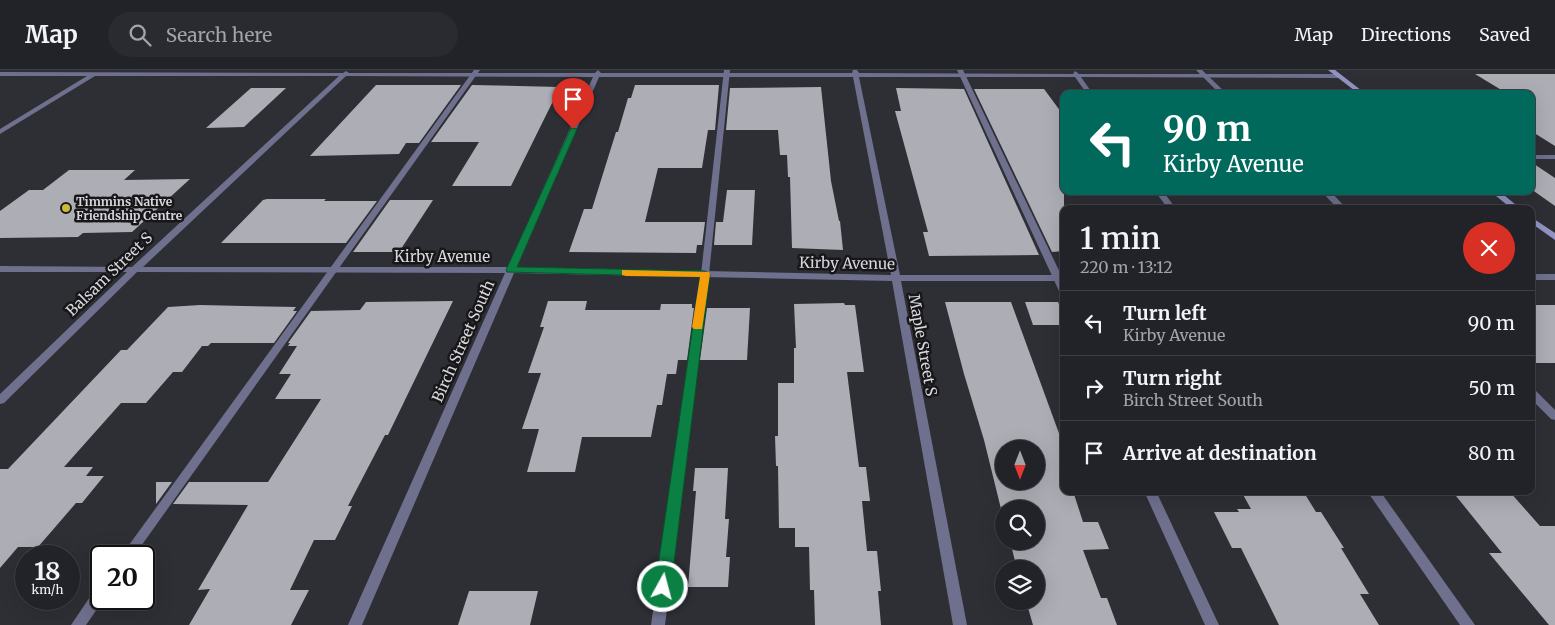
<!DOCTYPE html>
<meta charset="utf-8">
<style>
:root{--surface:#222328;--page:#2a2b30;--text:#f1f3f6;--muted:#a2a4a8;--line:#3f4045}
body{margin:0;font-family:Merriweather,serif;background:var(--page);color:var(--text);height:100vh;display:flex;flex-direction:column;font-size:19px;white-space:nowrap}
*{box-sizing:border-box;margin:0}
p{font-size:16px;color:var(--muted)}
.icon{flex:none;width:28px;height:28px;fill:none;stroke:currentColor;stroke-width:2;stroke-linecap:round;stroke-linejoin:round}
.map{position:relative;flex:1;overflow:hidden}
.details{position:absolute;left:1060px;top:135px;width:475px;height:290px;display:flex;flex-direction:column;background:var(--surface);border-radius:10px;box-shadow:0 5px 20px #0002,0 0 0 1px var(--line)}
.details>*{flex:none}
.hud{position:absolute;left:1060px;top:20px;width:475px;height:105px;border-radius:10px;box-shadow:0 5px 20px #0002,0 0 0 1px var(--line);background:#00695c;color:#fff;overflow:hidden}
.needle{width:32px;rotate:180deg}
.tools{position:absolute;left:995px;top:370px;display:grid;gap:10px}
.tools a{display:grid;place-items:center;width:50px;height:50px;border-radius:50%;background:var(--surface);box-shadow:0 5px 20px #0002,0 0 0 1px var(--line);font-size:25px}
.speed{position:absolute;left:15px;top:475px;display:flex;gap:10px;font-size:25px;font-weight:700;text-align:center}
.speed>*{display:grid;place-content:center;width:65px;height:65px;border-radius:50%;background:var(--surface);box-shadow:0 5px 20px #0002,0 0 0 1px var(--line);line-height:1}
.speed small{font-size:12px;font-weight:400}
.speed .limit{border:2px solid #111;border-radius:8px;background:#fff;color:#111}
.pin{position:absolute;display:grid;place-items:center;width:42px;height:42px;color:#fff;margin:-51px -21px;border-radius:50% 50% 50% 0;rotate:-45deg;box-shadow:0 0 5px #0007}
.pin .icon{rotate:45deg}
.me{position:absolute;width:55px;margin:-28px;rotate:7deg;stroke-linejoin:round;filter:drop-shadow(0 0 4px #0008)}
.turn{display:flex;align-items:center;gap:18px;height:105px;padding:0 20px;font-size:22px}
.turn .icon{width:65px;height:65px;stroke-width:2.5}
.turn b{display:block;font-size:35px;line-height:42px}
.round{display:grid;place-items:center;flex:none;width:52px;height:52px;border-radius:26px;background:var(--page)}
.headline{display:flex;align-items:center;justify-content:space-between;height:85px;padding:0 20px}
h1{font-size:30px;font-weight:600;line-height:38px}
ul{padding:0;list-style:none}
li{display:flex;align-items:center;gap:15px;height:65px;padding:0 20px;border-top:1px solid var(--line)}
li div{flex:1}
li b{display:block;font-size:19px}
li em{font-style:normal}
header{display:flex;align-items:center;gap:30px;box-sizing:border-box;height:70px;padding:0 25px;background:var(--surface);border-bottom:1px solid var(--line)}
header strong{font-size:24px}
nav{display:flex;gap:28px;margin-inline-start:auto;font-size:18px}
.search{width:350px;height:45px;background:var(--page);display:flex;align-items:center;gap:12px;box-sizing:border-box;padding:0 18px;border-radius:28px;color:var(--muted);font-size:19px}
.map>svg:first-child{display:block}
.building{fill:#acadb5;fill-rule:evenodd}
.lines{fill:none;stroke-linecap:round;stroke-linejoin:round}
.lane{fill:#6e708e;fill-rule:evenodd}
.street{fill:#6e708e;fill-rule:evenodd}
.secondary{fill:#9194c3;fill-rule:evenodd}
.route{fill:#0b8043;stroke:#07532c}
.slow{fill:#f59e0b}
.poi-dot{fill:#cbba39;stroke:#17171a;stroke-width:2}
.labels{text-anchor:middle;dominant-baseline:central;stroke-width:5;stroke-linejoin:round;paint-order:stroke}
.far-poi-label{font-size:12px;font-weight:bold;fill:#d8d8dc;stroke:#17171a;text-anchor:start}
.street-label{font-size:15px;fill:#d8d8dc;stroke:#17171a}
</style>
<header>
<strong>Map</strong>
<div class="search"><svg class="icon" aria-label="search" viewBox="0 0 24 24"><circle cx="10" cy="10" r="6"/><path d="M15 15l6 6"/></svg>Search here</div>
<nav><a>Map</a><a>Directions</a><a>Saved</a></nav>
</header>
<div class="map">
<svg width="1555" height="555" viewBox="0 0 1555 555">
<rect width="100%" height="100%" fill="#2e2f35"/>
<g class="building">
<path d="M 1475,4 L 1555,4 L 1555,76 L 1531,61 L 1531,24 L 1508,24 Z"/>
<path d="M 376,15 L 461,15 L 419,73 L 406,73 L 399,84 L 310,86 Z"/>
<path d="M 472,15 L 560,17 L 511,116 L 452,116 L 479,72 L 431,72 Z"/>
<path d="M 635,15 L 719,15 L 715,60 L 708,60 L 702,98 L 658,98 L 645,152 L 705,152 L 702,175 L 697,175 L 696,183 L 569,182 L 584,139 L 592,139 L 616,62 L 618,62 L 628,28 L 631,28 Z"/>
<path d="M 821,17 L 831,111 L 839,151 L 840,151 L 843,180 L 792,178 L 790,107 L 788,107 L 787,85 L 780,85 L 778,60 L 726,60 L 730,18 Z"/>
<path d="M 251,18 L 286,18 L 244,57 L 206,58 Z"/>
<path d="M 896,18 L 964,19 L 1039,185 L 929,186 L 923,162 L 928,162 L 895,41 L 901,41 Z"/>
<path d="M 974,19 L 1044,19 L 1064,46 L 1064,181 L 1052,182 Z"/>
<path d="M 1531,92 L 1555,108 L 1555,136 L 1531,119 Z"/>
<path d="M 69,100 L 135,100 L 124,110 L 190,109 L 132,162 L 83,163 L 78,167 L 0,168 L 0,141 L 29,120 L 43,120 Z"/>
<path d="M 727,120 L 755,120 L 752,175 L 714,175 L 716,152 L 723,152 Z"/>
<path d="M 267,129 L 326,129 L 324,131 L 377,131 L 346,173 L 221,173 L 263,130 Z"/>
<path d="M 390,130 L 433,130 L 399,182 L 353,182 Z"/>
<path d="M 453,231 L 388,365 L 385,365 L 348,436 L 352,436 L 335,470 L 314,470 L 290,520 L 309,520 L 291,555 L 189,555 L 210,519 L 198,520 L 248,435 L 173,434 L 189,412 L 268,412 L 321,329 L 275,329 L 291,304 L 279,304 L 297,276 L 288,276 L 290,273 L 288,273 L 311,241 L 360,240 L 366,232 Z"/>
<path d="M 548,231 L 587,231 L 585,240 L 660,240 L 661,234 L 692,234 L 692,238 L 694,238 L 687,290 L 678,290 L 676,304 L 667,304 L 662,335 L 657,335 L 651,367 L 582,367 L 575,402 L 527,402 L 539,359 L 522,359 L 541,303 L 528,303 L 544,257 L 540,257 Z"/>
<path d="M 945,232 L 1011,232 L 1064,377 L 1064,421 L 1073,421 L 1083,452 L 1098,452 L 1109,479 L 1083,480 L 1101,528 L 1107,528 L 1117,555 L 1033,555 L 1026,531 L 1036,531 L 1036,499 L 1017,499 L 1010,471 L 1036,471 L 1036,439 L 1004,439 L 1004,451 L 984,370 L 964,304 ZM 1004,379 L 1036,379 L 1036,411 L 1004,411 Z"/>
<path d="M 1025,232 L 1058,232 L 1064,246 L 1064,255 L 1033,255 Z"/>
<path d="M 844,233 L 845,235 L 855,235 L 864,302 L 847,302 L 859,397 L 866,397 L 870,431 L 862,431 L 867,481 L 877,481 L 881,521 L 878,521 L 881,555 L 815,555 L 814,520 L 810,520 L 809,477 L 795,477 L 795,458 L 779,458 L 778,396 L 776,396 L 775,366 L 778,366 L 778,313 L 794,313 L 794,278 L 796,278 L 794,234 Z"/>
<path d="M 200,235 L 296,237 L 293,241 L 297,241 L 274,273 L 211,273 L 208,276 L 202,276 L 182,302 L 173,302 L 146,333 L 121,333 L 64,397 L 93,397 L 86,406 L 104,406 L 82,433 L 76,433 L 38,477 L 18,477 L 0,498 L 0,399 L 8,399 L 121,280 L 127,280 L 168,237 Z"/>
<rect x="1531" y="235" width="24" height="58"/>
<path d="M 707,238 L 750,238 L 747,290 L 700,290 Z"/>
<path d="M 695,398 L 728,398 L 725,449 L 729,449 L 726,487 L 730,487 L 728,517 L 688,517 L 696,421 L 693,421 Z"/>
<path d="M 156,412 L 172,412 L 156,434 Z"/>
<path d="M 1241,421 L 1303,421 L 1316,442 L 1321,442 L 1344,478 L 1341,478 L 1369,524 L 1360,524 L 1379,555 L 1279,555 L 1241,478 L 1232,478 L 1214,442 L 1239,442 L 1237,439 L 1251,439 Z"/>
<path d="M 1452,421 L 1509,421 L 1540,456 L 1555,456 L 1555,555 L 1549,555 L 1489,483 L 1502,483 Z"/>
<path d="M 469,521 L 538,521 L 530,555 L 458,555 Z"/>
</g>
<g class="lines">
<g class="lane">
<path d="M 474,0 L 480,0 L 134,486 L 121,486 Z"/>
<path d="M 724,0 L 730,0 L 709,204 L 665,555 L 651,555 L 701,204 Z"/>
<path d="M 957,0 L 963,0 L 1064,211 L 1064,224 L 1059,221 Z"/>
<path d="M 1196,0 L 1202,0 L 1227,24 L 1220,24 Z"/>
<path d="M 1321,121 L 1330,121 L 1347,139 L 1338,139 Z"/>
<path d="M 1531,319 L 1535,320 L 1555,340 L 1555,350 L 1551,349 L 1531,329 Z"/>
<path d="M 1144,421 L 1156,421 L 1219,555 L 1205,555 Z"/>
<path d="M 101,516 L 101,529 L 104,529 L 86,555 L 71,555 L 96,518 Z"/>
</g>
<g class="street">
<path d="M 598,0 L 601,3 L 852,3 L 853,0 L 857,0 L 859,3 L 1073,4 L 1075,1 L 1079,4 L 1339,4 L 1342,6 L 1339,8 L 1081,7 L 1093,24 L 1087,24 L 1075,7 L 859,7 L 900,205 L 1064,205 L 1064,211 L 901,211 L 967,555 L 953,555 L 892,211 L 514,203 L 362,555 L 348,555 L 505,203 L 137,202 L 4,333 L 0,334 L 0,324 L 127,202 L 0,202 L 0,196 L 132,197 L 339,6 L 95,6 L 0,64 L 0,59 L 87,6 L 0,6 L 0,2 L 343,3 L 346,1 L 349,3 L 595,3 ZM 346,6 L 593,7 L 508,197 L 143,197 ZM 599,7 L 853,7 L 891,205 L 517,197 Z"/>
<rect x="1531" y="85" width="24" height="4"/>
<path d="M 1155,121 L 1163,121 L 1176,139 L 1168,139 Z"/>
<rect x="1531" y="204" width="24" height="6"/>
<path d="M 1367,421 L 1380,421 L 1475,555 L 1460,555 Z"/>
</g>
<g class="secondary">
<path d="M 1328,0 L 1335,0 L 1366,24 L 1359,24 Z"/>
<path d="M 1490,121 L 1499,121 L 1521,139 L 1512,139 Z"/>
<path d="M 1531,147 L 1555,163 L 1555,170 L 1531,153 Z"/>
</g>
</g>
<path class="route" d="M 571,58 L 577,59 L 517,197 L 705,201 L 710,204 L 671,517 L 668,522 L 663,523 L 657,522 L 655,517 L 700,207 L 507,202 L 506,200 Z"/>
<path class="slow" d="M 622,200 L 709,202 L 710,204 L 702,259 L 694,259 L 692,257 L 700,207 L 626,206 L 622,205 Z"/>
<circle class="poi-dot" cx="66" cy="138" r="5"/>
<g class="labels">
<g class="far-poi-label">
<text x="76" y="131">Timmins Native<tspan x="76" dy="14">Friendship Centre</tspan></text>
</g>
<g class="street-label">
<text x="442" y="186">Kirby Avenue</text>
<text transform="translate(847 193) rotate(1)">Kirby Avenue</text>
<text transform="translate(109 204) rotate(-44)">Balsam Street S</text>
<text transform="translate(463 271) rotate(-66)">Birch Street South</text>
<text transform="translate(923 275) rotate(80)">Maple Street S</text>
</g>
</g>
</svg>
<div class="tools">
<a><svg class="needle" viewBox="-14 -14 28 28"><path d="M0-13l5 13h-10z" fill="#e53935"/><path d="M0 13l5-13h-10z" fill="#a2a4a8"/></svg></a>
<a><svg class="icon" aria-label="search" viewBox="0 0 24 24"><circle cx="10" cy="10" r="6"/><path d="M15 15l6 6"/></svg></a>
<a><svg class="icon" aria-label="layers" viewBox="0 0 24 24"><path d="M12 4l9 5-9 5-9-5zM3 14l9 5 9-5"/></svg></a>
</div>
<div class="speed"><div>18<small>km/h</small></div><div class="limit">20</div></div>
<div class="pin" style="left:573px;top:59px;background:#d93025"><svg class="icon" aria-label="arrive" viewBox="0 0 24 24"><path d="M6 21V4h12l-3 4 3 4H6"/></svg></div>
<svg class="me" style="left:663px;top:517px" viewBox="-20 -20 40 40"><circle r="17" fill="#0b8043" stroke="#fff" stroke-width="3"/><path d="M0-11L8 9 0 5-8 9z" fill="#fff"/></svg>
<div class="hud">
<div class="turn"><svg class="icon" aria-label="left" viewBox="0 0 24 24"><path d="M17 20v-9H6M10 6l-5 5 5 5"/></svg><div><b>90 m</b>Kirby Avenue</div></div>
</div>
<section class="details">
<div class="headline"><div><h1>1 min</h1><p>220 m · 13:12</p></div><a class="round" style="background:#d93025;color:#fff"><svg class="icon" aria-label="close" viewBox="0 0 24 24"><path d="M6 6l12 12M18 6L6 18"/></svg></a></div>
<ul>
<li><svg class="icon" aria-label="left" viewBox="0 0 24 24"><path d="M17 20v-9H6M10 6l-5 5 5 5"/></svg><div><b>Turn left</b><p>Kirby Avenue</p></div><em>90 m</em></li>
<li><svg class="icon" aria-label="right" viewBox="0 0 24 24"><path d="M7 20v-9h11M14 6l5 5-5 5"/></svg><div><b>Turn right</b><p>Birch Street South</p></div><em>50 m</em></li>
<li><svg class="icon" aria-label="arrive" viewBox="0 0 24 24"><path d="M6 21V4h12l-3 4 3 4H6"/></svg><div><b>Arrive at destination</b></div><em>80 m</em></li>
</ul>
</section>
</div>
